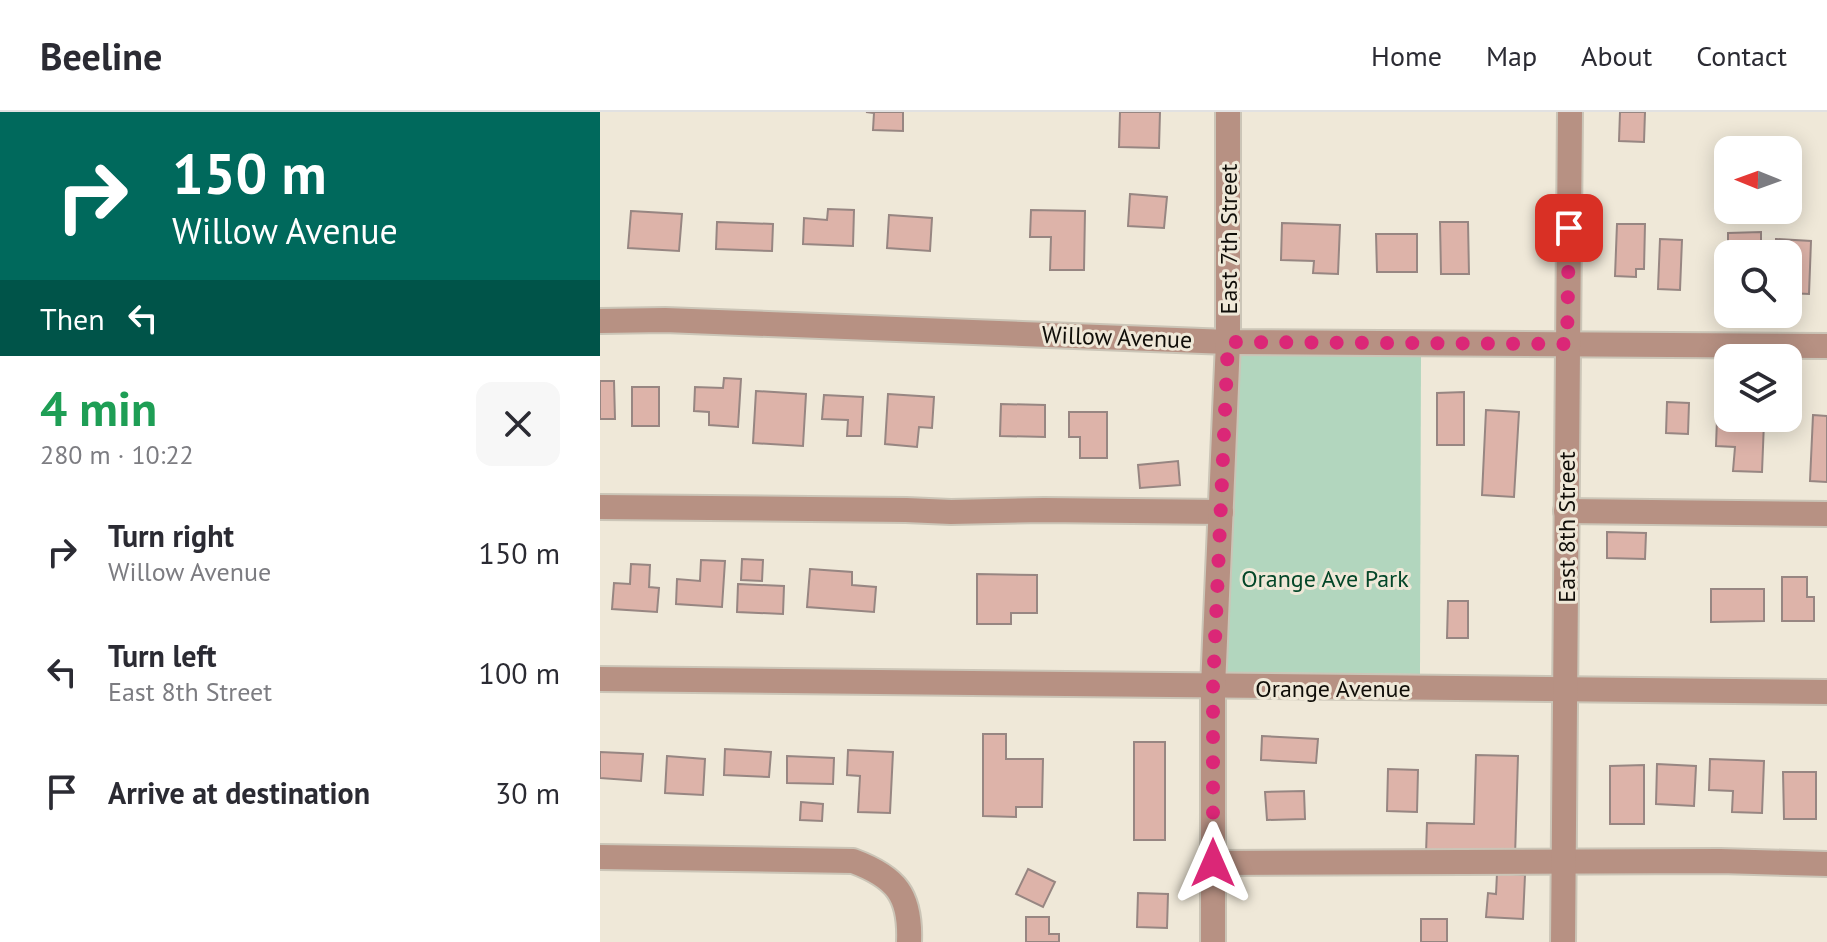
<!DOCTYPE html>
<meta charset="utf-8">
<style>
:root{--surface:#fff;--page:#f7f7f7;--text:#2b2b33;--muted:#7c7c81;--line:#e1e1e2}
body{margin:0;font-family:"PT Sans",sans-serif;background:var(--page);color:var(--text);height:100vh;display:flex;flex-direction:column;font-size:30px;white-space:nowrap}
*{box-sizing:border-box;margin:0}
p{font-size:26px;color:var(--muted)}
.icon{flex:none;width:44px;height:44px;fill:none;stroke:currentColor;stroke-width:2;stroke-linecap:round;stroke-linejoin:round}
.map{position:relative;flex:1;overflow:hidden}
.panel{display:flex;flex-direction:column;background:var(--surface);width:600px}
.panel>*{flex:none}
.top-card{background:#00695c;color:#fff;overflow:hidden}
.needle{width:52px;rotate:271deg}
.buttons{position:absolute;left:1114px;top:24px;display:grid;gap:16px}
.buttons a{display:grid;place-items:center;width:88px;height:88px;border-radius:16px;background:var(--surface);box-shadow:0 4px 20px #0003;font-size:40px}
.pin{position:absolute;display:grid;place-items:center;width:68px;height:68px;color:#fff;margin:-34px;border-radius:16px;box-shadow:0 4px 12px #0006}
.me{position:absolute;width:88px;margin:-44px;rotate:0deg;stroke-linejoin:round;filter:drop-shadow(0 0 6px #0008)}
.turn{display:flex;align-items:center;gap:28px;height:168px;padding:0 40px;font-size:36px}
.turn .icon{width:104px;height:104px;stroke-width:2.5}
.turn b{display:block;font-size:56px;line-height:68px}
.then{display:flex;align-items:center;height:76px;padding:0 40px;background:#0003;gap:16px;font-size:30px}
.round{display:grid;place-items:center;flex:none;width:84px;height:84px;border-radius:16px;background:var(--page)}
.head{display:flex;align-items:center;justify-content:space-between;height:136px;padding:0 40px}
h1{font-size:48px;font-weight:700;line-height:60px;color:#1e9e55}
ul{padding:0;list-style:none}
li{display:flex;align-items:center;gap:24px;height:120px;padding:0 40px}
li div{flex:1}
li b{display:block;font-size:30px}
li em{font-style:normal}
header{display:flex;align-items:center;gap:48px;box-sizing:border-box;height:112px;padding:0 40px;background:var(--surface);border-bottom:2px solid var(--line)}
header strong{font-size:38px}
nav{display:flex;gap:44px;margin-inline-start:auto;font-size:28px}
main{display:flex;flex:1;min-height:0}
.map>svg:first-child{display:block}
.green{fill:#b2d6be}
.building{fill:#ddb3a9;stroke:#978682;stroke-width:2}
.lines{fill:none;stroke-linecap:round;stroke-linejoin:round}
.minor-casing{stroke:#cbc5b7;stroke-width:28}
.minor{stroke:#b79183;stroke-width:24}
.route{stroke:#db2777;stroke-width:14;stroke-dasharray:0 25.2}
.labels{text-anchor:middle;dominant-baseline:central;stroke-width:6;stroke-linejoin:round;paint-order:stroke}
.street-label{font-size:24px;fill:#100e09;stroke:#efe8d8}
.park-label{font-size:24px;fill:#034628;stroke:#efe8d8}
</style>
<header>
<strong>Beeline</strong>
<nav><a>Home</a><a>Map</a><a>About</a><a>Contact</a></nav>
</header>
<main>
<section class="panel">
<div class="top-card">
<div class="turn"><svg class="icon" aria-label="right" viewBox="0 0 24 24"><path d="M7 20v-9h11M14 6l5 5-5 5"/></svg><div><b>150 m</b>Willow Avenue</div></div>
<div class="then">Then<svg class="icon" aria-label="left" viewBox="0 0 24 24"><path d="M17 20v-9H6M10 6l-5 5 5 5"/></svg></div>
</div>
<div class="head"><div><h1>4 min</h1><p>280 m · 10:22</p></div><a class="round"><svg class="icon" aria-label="close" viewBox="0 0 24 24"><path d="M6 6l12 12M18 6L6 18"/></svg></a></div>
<ul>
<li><svg class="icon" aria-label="right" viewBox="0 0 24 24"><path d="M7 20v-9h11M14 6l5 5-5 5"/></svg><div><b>Turn right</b><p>Willow Avenue</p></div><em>150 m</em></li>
<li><svg class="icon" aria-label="left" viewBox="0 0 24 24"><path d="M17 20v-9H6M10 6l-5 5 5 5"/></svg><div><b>Turn left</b><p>East 8th Street</p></div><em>100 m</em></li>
<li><svg class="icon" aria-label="arrive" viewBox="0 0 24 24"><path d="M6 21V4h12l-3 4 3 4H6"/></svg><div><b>Arrive at destination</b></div><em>30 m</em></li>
</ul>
</section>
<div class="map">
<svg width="1227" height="830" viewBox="0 0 1227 830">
<rect width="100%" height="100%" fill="#efe8d8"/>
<path class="green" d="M 640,243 L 821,245 L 820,562 L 626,560 Z"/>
<g class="building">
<path d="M 266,0 L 303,0 L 303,19 L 273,18 L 274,1 Z"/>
<path d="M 520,0 L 560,0 L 559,36 L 519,35 Z"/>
<path d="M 1020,0 L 1045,0 L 1044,30 L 1019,29 Z"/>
<path d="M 530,82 L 567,85 L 564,116 L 528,114 Z"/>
<path d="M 228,97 L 254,98 L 253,134 L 203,132 L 204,106 L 227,108 Z"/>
<path d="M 431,98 L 485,99 L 484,158 L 450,158 L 451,125 L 430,125 Z"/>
<path d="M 31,99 L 82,102 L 79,139 L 28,136 Z"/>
<path d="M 289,103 L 332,106 L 330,139 L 287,136 Z"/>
<path d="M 117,110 L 173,112 L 172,139 L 116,137 Z"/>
<path d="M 840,110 L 868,110 L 869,162 L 841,162 Z"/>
<path d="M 682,111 L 740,113 L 738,162 L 713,161 L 714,149 L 681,148 Z"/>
<path d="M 1017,112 L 1045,112 L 1044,157 L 1036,157 L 1036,165 L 1015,164 Z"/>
<path d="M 1161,120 L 1161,142 L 1128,142 L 1128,121 Z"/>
<path d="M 776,122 L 817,122 L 817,160 L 777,160 Z"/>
<path d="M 1060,127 L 1082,128 L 1080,178 L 1058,177 Z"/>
<path d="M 1176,127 L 1211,129 L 1209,182 L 1188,181 L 1188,142 L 1176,142 Z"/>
<path d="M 124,266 L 141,267 L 138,315 L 109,313 L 109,300 L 94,299 L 95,275 L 123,276 Z"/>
<path d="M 0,269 L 14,269 L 15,307 L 0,307 Z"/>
<rect x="32" y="275" width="27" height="39"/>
<path d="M 156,279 L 206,282 L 203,334 L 153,331 Z"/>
<path d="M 864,280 L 864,333 L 837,333 L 837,281 Z"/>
<path d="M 288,282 L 334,285 L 332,316 L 319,315 L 317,335 L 285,332 Z"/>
<path d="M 224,283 L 263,285 L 261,324 L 247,324 L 248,308 L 222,307 Z"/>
<path d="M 1067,290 L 1089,291 L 1088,322 L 1066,321 Z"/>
<path d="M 401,292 L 445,293 L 445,325 L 400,324 Z"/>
<path d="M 886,298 L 919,300 L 914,385 L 882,383 Z"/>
<path d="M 469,300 L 507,300 L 507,346 L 480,346 L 480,325 L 469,325 Z"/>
<path d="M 1213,303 L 1227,304 L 1227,370 L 1210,369 Z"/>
<path d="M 1117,307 L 1164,310 L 1162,360 L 1133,359 L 1135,335 L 1116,334 Z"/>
<path d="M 578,349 L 580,373 L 540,376 L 538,353 Z"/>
<path d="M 1007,420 L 1046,421 L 1045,447 L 1007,446 Z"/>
<path d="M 142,447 L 163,448 L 162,469 L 141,468 Z"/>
<path d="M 101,448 L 125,449 L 122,495 L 76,492 L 77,467 L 100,469 Z"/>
<path d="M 31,452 L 50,453 L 49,475 L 59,476 L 57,500 L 12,497 L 14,471 L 30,472 Z"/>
<path d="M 210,457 L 252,460 L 252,473 L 276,475 L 274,500 L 207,495 Z"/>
<path d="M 377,462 L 437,463 L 437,501 L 411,501 L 411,512 L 377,512 Z"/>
<path d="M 1182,465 L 1207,465 L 1207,485 L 1214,485 L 1214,509 L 1182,509 Z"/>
<path d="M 138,472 L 184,474 L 183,502 L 137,500 Z"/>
<path d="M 1111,477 L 1164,477 L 1164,509 L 1111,510 Z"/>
<path d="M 848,489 L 868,489 L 868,526 L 847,526 Z"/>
<path d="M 383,622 L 406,622 L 406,647 L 443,647 L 442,695 L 416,695 L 416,705 L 383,704 Z"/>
<path d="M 662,624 L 718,627 L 716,651 L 661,648 Z"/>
<rect x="534" y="630" width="31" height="98"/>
<path d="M 125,637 L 171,640 L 169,665 L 124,663 Z"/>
<path d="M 248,638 L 293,640 L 290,701 L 258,700 L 260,664 L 247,663 Z"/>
<path d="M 0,640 L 43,642 L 41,669 L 0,666 Z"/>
<path d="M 876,643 L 918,644 L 915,745 L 826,742 L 827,711 L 874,712 Z"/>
<path d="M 67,644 L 105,647 L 103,683 L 65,681 Z"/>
<path d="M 187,644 L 234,646 L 233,672 L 187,671 Z"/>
<path d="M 1110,647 L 1164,649 L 1162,701 L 1132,700 L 1133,679 L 1109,678 Z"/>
<path d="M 1057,652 L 1096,654 L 1094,694 L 1056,692 Z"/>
<path d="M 1044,653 L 1044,712 L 1010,712 L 1010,654 Z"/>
<path d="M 788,657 L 818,658 L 817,700 L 787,699 Z"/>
<path d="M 1183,660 L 1216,660 L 1216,707 L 1184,707 Z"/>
<path d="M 704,679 L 705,707 L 667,708 L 665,680 Z"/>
<path d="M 201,690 L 223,692 L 222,709 L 200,708 Z"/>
<path d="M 428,757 L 455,770 L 443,795 L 416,782 Z"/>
<path d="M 897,761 L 925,763 L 923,807 L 886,805 L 888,781 L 896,782 Z"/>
<path d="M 538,781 L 568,782 L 567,816 L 537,815 Z"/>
<path d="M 426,805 L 449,805 L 449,822 L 459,822 L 459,830 L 426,830 Z"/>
<rect x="821" y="807" width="26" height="23"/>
</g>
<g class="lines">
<defs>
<g id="minor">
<path d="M 0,209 L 65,208 L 628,230 L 1227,234"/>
<path d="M 0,395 L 306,398 L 351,400 L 444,398 L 621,400"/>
<path d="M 966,399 L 1227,402"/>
<path d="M 0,567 L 1227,580"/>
<path d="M 0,745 L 253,749 C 296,765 311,783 309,830"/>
<path d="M 613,751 L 1120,749 L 1227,752"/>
<path d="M 613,830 L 613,575 L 628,230 L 628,0"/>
<path d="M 963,830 L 970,0"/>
</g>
</defs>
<use href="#minor" class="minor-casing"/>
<use href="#minor" class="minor"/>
</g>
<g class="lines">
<path class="route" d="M 613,751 L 613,575 L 628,230 L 967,232 L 969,116"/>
</g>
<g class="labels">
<g class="street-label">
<text transform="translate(628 127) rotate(-90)">East 7th Street</text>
<text transform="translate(517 225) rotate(2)">Willow Avenue</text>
<text transform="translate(966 415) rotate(-90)">East 8th Street</text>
<text x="733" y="576">Orange Avenue</text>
</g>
<g class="park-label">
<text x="725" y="466">Orange Ave Park</text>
</g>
</g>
</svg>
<div class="buttons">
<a><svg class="needle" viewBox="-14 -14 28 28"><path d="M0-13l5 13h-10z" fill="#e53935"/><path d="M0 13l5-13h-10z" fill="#7c7c81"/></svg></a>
<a><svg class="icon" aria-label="search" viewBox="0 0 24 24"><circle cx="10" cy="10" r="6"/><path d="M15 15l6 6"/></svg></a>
<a><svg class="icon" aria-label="layers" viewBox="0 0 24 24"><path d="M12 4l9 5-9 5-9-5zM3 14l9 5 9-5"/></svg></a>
</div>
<div class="pin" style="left:969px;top:116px;background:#d93025"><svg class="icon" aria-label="arrive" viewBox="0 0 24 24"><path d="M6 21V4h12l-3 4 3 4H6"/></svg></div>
<svg class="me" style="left:613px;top:751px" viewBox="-20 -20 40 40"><path d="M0-17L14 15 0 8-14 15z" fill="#db2777" stroke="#fff" stroke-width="4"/></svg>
</div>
</main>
